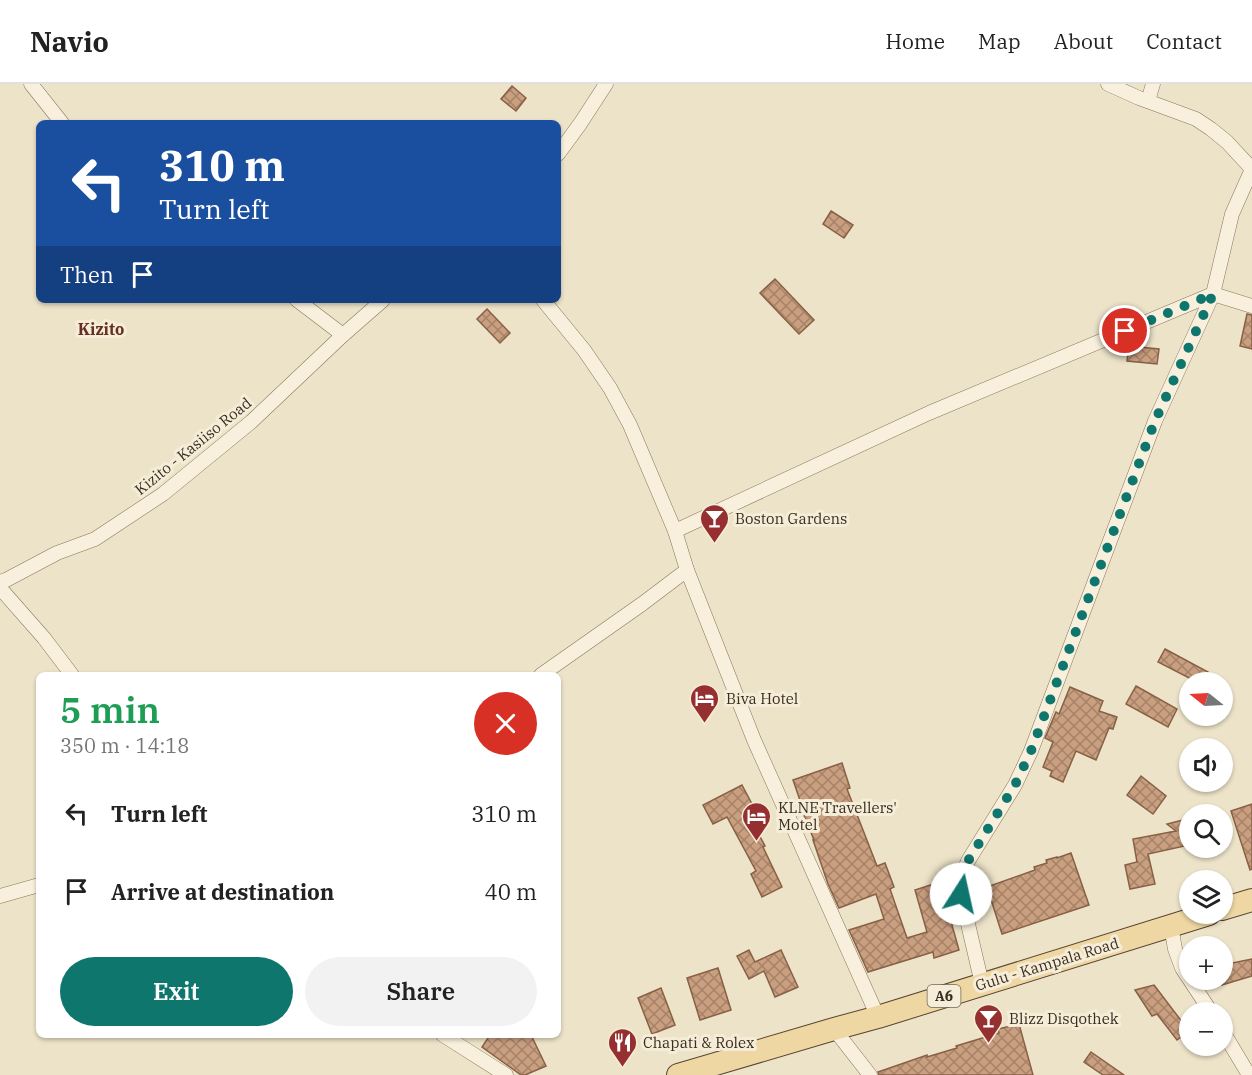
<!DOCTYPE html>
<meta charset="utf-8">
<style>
:root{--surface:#fff;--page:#f2f2f2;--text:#222;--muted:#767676;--line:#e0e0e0;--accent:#0f766e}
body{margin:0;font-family:"IBM Plex Serif",serif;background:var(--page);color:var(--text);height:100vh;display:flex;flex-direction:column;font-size:22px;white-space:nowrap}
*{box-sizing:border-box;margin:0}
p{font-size:20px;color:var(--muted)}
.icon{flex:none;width:33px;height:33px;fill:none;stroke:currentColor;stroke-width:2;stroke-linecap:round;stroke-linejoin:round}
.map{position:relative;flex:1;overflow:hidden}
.details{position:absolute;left:36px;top:588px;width:525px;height:366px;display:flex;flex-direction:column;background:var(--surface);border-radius:9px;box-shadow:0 2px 4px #0004}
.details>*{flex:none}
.banner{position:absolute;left:36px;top:36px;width:525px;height:183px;border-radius:9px;box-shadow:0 2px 4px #0004;background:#1a4fa0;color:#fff;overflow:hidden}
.needle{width:39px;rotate:288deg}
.fabs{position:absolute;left:1179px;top:588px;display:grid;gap:12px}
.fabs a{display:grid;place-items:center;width:54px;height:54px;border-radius:50%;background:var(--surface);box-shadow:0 2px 4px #0004;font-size:30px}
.pin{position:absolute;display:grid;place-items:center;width:51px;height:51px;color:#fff;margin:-26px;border:3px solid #fff;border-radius:50%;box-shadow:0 2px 6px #0007}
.me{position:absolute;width:66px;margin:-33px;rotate:10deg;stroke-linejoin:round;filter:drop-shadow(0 0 4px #0008)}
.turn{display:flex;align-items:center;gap:21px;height:126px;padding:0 24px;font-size:27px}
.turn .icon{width:78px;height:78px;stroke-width:2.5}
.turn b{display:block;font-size:42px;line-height:51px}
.then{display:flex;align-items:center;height:57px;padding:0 24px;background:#0003;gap:12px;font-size:22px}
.round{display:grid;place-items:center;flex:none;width:63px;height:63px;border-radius:32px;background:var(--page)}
.headline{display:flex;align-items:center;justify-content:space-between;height:102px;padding:0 24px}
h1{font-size:36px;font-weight:600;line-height:45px;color:#1e9e55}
.button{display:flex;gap:12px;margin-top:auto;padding:12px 24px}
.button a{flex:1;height:69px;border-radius:36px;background:var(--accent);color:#fff;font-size:24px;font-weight:600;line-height:69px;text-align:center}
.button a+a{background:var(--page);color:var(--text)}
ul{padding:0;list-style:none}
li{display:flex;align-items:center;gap:18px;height:78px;padding:0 24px}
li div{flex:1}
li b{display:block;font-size:22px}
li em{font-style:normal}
header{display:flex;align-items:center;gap:36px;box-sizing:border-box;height:84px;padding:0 30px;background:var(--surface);border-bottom:2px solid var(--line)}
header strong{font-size:28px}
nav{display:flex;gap:33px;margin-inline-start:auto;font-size:21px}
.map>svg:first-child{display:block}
.building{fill:url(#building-cross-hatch);stroke:#886044;stroke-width:1.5}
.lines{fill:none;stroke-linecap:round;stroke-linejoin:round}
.minor-casing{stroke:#89755e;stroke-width:15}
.primary-casing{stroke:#574432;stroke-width:24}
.minor{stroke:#f8f0dc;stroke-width:14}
.primary{stroke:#eed7a3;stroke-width:22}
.route{stroke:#0f766e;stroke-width:10;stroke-dasharray:0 18}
.labels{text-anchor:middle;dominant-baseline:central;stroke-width:6;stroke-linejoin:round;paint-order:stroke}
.shield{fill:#f5edd8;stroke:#726758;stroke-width:1.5}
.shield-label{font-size:14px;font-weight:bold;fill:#3a2d21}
.street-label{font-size:15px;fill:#3a2d21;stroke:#f5edd8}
.poi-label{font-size:15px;fill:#3a2d21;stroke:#f5edd8;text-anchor:start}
.neighbourhood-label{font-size:16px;font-weight:bold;fill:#653022;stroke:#f5edd8}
</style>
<header>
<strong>Navio</strong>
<nav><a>Home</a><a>Map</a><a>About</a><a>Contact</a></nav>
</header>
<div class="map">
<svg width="1252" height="991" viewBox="0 0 1252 991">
<defs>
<pattern id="building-cross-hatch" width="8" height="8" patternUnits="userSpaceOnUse" patternTransform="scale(1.5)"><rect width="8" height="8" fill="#ca9f80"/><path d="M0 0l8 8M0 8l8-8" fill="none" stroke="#a58268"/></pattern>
</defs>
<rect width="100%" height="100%" fill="#ede3c9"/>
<g class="building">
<path d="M 512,2 L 526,14 L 516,27 L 501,15 Z"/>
<path d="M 831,127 L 853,141 L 844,154 L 823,140 Z"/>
<path d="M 775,195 L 814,236 L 799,250 L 760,209 Z"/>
<path d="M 487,225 L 510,249 L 500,259 L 477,235 Z"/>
<path d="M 1247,230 L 1252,231 L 1252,265 L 1240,262 Z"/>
<path d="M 1129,262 L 1159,265 L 1157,280 L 1127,277 Z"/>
<path d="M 1165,565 L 1208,588 L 1202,598 L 1197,598 L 1158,578 Z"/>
<path d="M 1136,602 L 1177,625 L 1168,643 L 1126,620 Z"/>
<path d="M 1070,603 L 1103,617 L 1099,627 L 1117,633 L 1113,645 L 1109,644 L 1096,676 L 1076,667 L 1063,698 L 1050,692 L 1052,687 L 1043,683 L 1053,658 L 1045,654 L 1056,628 L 1059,630 Z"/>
<path d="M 842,679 L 850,704 L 847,705 L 877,782 L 885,779 L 894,803 L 890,805 L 907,854 L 927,848 L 915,806 L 940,798 L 959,866 L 934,874 L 933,868 L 868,888 L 849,846 L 884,835 L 876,810 L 839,824 L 828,800 L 813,756 L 814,756 L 803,729 L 804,728 L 793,696 Z"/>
<path d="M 1141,692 L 1166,712 L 1153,730 L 1127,711 Z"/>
<path d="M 742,701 L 752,720 L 745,724 L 765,762 L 763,763 L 782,803 L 762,813 L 751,790 L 756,787 L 727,733 L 713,740 L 703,721 Z"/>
<path d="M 1252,720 L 1252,785 L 1250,786 L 1231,727 Z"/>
<path d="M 1183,736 L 1189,761 L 1148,770 L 1155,800 L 1130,805 L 1125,781 L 1137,778 L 1133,755 L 1176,747 L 1167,740 Z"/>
<path d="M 1071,769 L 1089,821 L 1002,850 L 987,803 L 1035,786 L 1034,783 L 1047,779 L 1046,776 L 1057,773 L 1057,774 Z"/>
<path d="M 749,866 L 755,878 L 781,866 L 798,903 L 775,913 L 764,887 L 749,895 L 737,872 Z"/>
<path d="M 1252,875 L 1252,892 L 1222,901 L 1222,881 Z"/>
<path d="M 718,884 L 731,926 L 700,936 L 687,894 Z"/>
<path d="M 1154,901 L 1189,947 L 1177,956 L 1157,930 L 1152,932 L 1135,906 Z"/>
<path d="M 661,904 L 675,941 L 652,950 L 638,914 Z"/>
<path d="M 1019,940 L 1033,991 L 879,991 L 878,988 L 927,971 L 927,973 L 957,964 L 956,962 L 999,949 L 998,945 Z"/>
<path d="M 490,951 L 531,951 L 546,982 L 525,991 L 521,991 L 482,963 Z"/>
<path d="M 1091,968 L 1124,991 L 1103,991 L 1084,978 Z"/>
</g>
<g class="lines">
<defs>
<g id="minor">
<path d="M 31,0 L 62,39"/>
<path d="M 1108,0 L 1139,14 L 1196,35 L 1211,45 L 1227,58 L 1252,85"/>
<path d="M 1148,17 L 1153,0"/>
<path d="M 558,70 L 580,40 L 606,0"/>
<path d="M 297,216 L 343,251"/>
<path d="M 543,216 L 584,266 L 610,304 L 630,341 L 675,447 L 687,486 L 754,656 L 878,933"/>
<path d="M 675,447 L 929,329 L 1213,210 L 1252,222"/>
<path d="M 0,498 L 6,496 L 57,469 L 95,455 L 163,410 L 251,338 L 343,251 L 383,216"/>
<path d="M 0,504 L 44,554 L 72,591"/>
<path d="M 541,591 L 642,520 L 687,486"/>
<path d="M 0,812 L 39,801"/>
<path d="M 1171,842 L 1175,865 L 1182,884 L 1211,928"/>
<path d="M 982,900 L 961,810 L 961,795 L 968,777 L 1015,701 L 1031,667 L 1155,337 L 1213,210 L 1232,130 L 1252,85"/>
<path d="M 834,945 L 870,991"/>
<path d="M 1222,946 L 1249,991"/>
<path d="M 443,951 L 506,991"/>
</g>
<g id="primary">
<path d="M 1222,825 L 1252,816"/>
<path d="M 678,991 L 834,945 L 878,933 L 1209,830"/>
</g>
</defs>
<use href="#minor" class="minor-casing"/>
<use href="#primary" class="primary-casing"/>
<use href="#minor" class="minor"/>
<use href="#primary" class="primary"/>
</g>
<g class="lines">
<path class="route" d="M 961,810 L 962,795 L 968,777 L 1015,701 L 1031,667 L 1155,337 L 1213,210 L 1125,247"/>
</g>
<defs>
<symbol id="bar-pin" viewBox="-11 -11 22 30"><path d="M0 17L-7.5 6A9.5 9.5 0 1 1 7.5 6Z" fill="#963030" stroke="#f5edd8"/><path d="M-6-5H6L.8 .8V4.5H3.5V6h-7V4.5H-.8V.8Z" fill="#fff"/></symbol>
<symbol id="hotel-pin" viewBox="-11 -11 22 30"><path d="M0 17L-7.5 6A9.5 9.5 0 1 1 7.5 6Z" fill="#963030" stroke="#f5edd8"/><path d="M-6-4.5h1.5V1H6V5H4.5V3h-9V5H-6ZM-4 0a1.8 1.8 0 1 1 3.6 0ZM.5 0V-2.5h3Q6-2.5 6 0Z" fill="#fff"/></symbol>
<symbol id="restaurant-pin" viewBox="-11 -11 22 30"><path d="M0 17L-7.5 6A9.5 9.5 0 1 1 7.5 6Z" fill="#963030" stroke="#f5edd8"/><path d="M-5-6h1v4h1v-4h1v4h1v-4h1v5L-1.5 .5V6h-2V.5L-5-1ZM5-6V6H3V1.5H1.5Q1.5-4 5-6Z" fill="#fff"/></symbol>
</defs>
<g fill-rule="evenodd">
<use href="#bar-pin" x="698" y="418" width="33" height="45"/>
<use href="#hotel-pin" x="688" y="598" width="33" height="45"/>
<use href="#hotel-pin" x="740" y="716" width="33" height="45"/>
<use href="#bar-pin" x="972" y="918" width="33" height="45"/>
<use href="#restaurant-pin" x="606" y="942" width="33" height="45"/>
</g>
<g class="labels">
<rect class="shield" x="927.5" y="901" width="33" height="22" rx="4.5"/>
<g class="shield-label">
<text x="944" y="912">A6</text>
</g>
<g class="street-label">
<text transform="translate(193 362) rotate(-39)">Kizito - Kasiiso Road</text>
<text transform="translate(1047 880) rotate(-17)">Gulu - Kampala Road</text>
</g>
<g class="poi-label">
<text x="735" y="434">Boston Gardens</text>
<text x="726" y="614">Biva Hotel</text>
<text x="778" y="723">KLNE Travellers'<tspan x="778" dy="17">Motel</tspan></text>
<text x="1009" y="934">Blizz Disqothek</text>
<text x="643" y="958">Chapati &amp; Rolex</text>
</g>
<g class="neighbourhood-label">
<text x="101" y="245">Kizito</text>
</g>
</g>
</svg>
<div class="fabs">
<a><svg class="needle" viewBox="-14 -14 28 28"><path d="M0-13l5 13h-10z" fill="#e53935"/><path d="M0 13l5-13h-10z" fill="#767676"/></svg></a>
<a><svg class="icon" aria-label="sound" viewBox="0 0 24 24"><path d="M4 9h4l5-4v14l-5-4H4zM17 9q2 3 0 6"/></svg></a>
<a><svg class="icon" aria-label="search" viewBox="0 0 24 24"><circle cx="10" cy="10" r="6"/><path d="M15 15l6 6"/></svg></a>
<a><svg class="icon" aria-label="layers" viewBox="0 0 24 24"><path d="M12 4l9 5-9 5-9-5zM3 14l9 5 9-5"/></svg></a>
<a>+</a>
<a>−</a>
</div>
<div class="pin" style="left:1125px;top:247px;background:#d93025"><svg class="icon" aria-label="arrive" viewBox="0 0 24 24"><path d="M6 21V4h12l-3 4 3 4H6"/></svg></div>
<svg class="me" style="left:961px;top:810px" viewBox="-20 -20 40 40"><circle r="19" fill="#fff"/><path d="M0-13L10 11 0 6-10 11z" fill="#0f766e"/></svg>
<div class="banner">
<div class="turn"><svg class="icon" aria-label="left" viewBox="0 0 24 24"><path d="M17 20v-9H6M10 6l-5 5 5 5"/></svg><div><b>310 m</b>Turn left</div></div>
<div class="then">Then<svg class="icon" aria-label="arrive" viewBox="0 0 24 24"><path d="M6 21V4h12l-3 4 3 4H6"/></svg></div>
</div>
<section class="details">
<div class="headline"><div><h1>5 min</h1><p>350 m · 14:18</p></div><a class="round" style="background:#d93025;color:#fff"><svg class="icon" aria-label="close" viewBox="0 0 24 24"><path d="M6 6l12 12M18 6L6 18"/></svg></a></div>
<ul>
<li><svg class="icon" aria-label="left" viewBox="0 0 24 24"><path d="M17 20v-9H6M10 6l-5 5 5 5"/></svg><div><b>Turn left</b></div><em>310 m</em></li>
<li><svg class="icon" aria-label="arrive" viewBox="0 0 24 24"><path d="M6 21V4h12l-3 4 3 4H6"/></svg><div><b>Arrive at destination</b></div><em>40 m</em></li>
</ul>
<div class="button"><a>Exit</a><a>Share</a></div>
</section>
</div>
